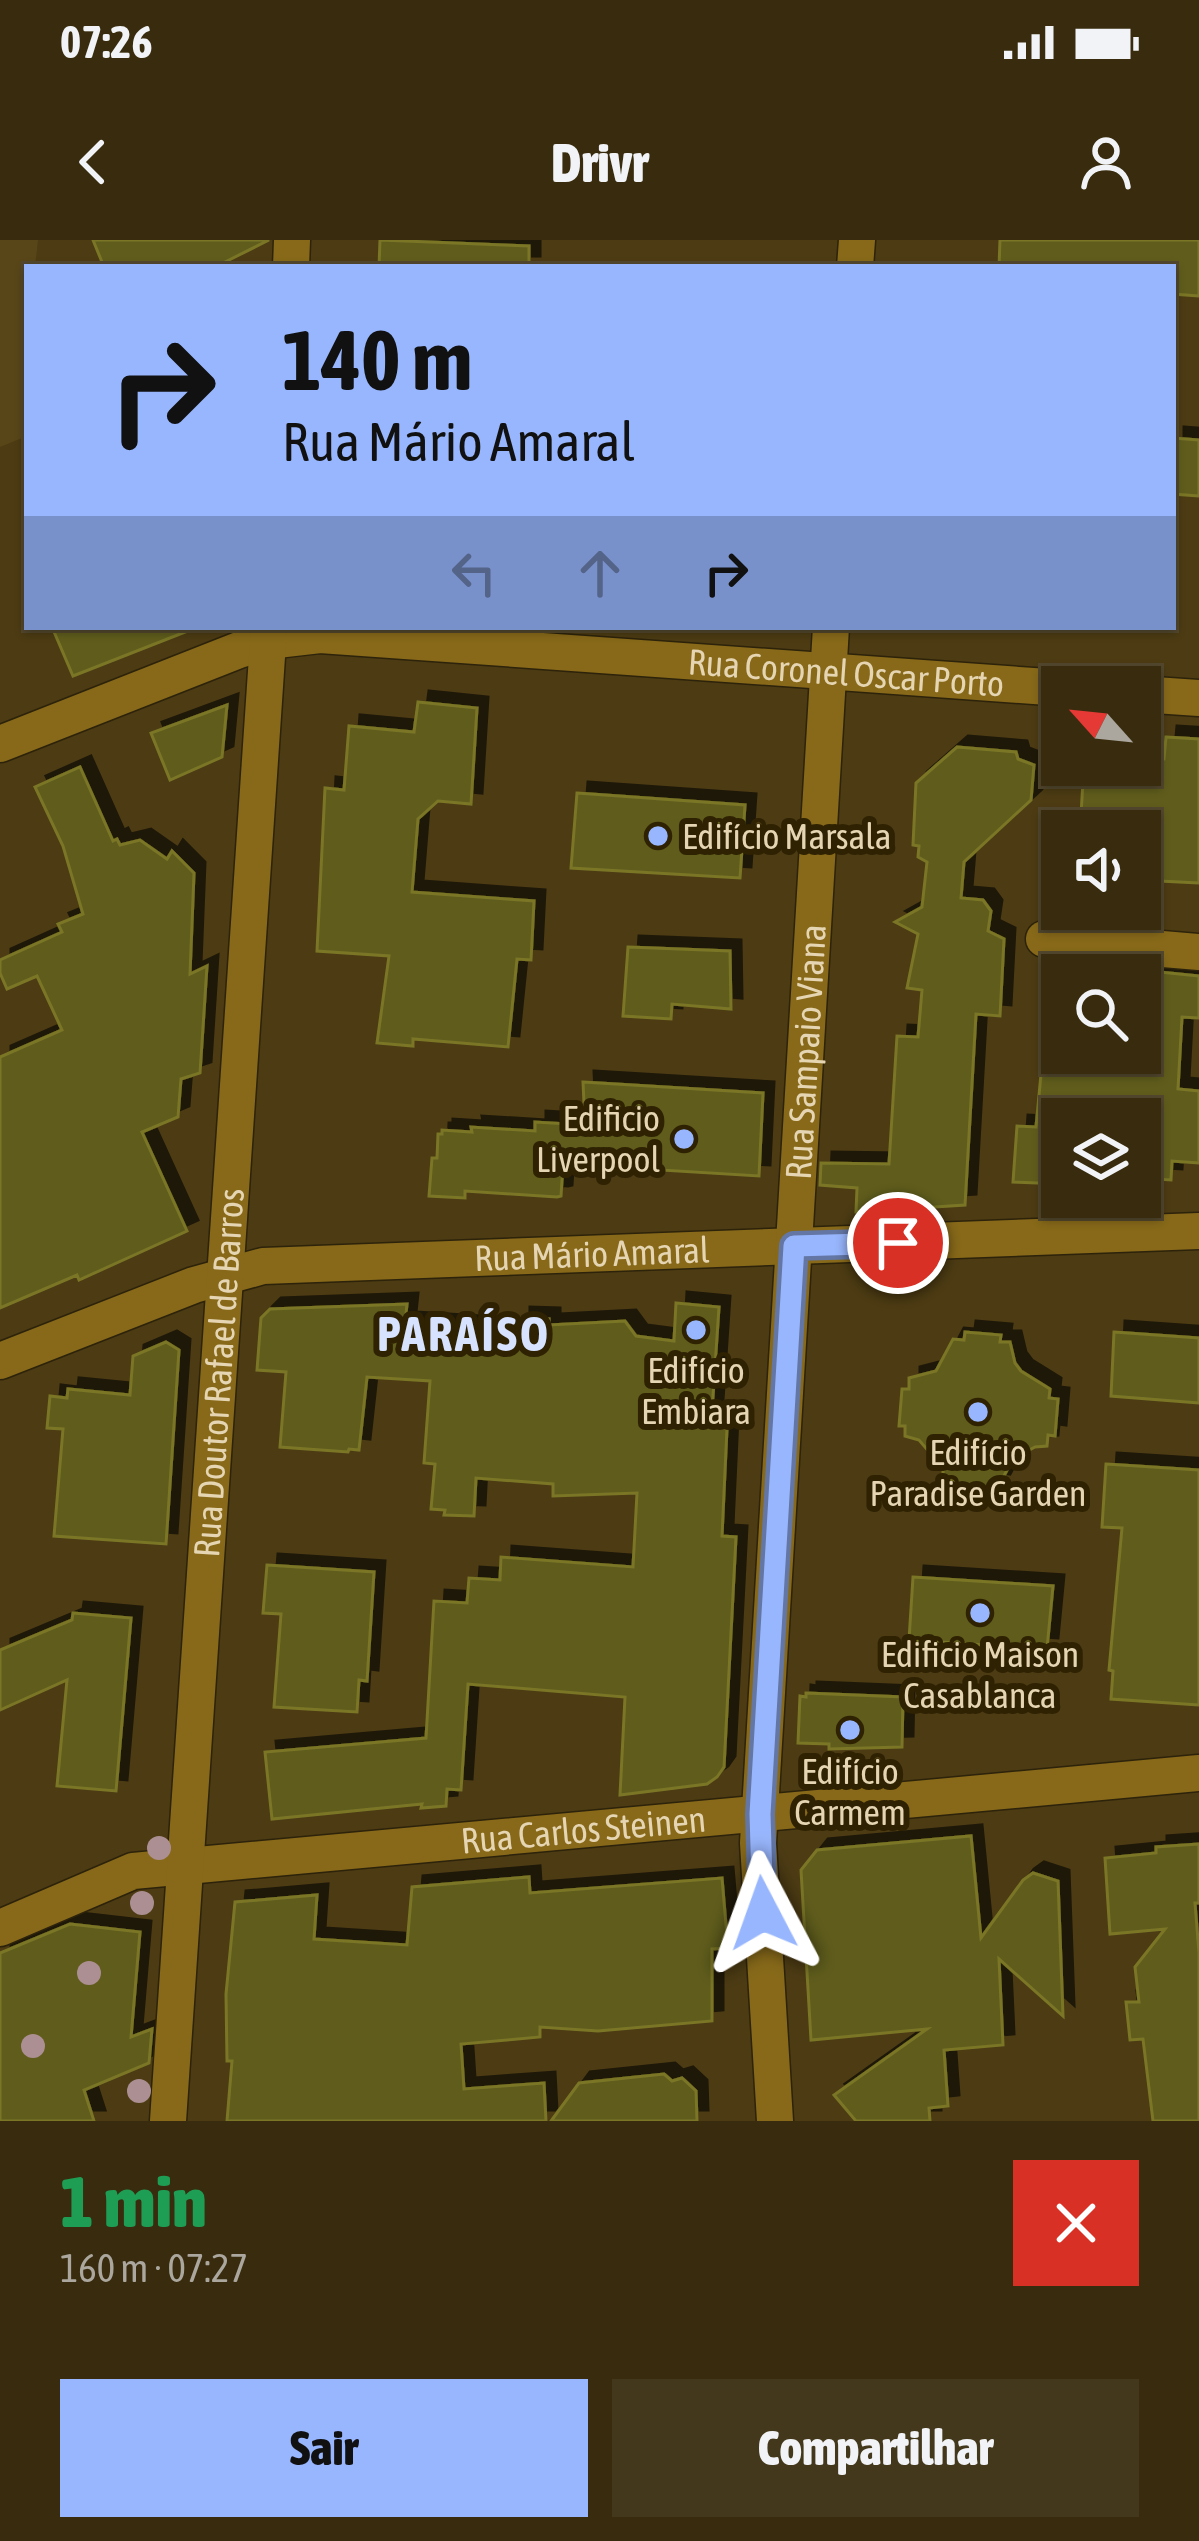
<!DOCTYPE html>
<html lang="pt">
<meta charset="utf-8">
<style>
:root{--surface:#392c0e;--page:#44381c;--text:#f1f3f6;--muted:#aba79e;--line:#53482e;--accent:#98b6fd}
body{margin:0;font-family:"Asap Condensed",sans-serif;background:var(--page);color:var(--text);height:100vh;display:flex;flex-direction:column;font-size:45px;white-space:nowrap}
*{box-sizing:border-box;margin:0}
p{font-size:39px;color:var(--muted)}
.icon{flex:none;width:66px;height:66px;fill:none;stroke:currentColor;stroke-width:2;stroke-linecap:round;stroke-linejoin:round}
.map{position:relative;height:1881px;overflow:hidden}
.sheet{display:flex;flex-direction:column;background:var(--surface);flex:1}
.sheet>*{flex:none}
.banner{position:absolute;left:24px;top:24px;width:1152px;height:366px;border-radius:0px;box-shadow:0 3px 9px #0004,0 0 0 3px var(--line);background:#98b6fd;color:#111;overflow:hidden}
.needle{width:78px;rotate:297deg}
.buttons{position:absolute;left:1041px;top:426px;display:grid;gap:24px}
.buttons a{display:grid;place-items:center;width:120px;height:120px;border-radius:0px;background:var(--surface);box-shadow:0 3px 9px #0004,0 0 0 3px var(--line);font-size:60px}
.pin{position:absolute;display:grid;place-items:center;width:102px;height:102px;color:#fff;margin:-51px;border:6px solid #fff;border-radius:50%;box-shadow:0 3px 12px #0007}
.me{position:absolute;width:132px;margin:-66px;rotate:356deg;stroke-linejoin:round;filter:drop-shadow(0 0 9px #0008)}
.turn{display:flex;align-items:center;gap:42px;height:252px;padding:0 60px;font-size:54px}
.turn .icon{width:156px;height:156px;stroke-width:2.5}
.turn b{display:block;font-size:84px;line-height:102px}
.lanes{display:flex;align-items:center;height:114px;padding:0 60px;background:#0003;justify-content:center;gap:60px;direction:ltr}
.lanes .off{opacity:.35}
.round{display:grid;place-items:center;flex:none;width:126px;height:126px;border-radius:0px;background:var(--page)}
.head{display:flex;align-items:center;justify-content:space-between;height:204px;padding:0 60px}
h1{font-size:72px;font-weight:800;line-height:90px;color:#1e9e55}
.action{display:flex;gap:24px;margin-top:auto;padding:24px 60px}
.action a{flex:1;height:138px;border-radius:0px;background:var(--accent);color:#111;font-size:48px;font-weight:800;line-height:138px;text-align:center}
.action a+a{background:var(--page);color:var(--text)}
.status{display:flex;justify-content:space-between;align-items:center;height:84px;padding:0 60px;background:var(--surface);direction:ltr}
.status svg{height:33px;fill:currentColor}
header{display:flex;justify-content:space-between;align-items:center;height:156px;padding:0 60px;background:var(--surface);font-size:54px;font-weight:800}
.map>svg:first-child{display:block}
.built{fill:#584619}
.building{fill:#5f5c1f;stroke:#7a7626;stroke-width:3;filter:url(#shadow)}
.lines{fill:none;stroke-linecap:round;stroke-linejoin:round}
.minor-casing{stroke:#2d230b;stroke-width:39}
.minor{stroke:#876919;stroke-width:36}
.tree{fill:#ac8f93}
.route-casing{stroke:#6376a4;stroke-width:30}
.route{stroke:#98b6fd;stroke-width:21}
.poi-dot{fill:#98b6fd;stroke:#2f2203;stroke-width:4.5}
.labels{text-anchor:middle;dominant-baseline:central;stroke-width:12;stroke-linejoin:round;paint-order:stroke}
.street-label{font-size:36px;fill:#e5d5b2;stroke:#2f2203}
.poi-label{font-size:36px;fill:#e5d5b2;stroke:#2f2203}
.district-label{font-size:48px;font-weight:bold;letter-spacing:3px;fill:#d6e2fe;stroke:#2f2203}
</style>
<div class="status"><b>07:26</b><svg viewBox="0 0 49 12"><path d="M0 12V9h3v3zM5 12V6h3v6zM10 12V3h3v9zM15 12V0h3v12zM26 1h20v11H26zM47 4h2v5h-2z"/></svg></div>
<header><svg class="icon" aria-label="back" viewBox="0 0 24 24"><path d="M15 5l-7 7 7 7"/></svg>Drivr<svg class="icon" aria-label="person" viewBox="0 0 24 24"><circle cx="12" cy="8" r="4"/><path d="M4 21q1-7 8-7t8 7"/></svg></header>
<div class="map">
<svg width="1199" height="1881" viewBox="0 0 1199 1881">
<defs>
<filter id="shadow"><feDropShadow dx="11" dy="-11" stdDeviation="0" flood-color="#0009"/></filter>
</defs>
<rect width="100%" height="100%" fill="#4c3b13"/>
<path class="built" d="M 0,0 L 38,0 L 35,27 L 27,27 L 22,198 L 0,207 Z"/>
<g class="building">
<path d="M 93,0 L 269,0 L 215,27 L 104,27 Z"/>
<path d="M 380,0 L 529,6 L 529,27 L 379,27 Z"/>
<path d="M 1000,0 L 1199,0 L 1199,56 L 1173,54 L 1173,27 L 999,27 Z"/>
<path d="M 1173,198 L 1199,200 L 1199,256 L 1173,254 Z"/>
<path d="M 52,387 L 193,387 L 193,389 L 73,436 Z"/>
<path d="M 418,462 L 477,468 L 471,564 L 438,561 L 418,579 L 412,652 L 534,661 L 531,720 L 517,719 L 508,807 L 413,799 L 413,806 L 377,803 L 389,716 L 317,711 L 325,548 L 344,550 L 349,486 L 414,492 Z"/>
<path d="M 227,465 L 222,517 L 170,540 L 151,493 Z"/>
<path d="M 1166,497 L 1199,499 L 1199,643 L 1140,640 L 1140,591 L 1080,591 L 1084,525 L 1140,525 L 1140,517 L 1164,519 Z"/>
<path d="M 957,507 L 1016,512 L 1018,519 L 1034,525 L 1031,560 L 964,622 L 961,658 L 983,660 L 991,671 L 988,691 L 1004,699 L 1000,776 L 976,774 L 965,965 L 856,972 L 857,948 L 820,945 L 821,923 L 889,924 L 897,796 L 918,797 L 922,750 L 907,748 L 918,694 L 895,682 L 922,667 L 927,622 L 918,617 L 919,606 L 913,605 L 916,543 Z"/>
<path d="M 80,527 L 113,601 L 117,599 L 120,605 L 140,600 L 167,619 L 172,611 L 194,633 L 190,734 L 207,726 L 200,833 L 181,839 L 178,877 L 142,892 L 187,991 L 79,1040 L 77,1035 L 0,1068 L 0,817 L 62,790 L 37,736 L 7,749 L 0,733 L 0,720 L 62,692 L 58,684 L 83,674 L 63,606 L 35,547 Z"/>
<path d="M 577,553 L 745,565 L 740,638 L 571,628 Z"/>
<path d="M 628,707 L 730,711 L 731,769 L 672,764 L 671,779 L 623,776 Z"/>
<path d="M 1140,730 L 1199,736 L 1199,778 L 1182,777 L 1178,849 L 1199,851 L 1199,923 L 1172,921 L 1171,940 L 1140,938 L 1140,879 L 1062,879 L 1062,944 L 1013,942 L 1017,886 L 1036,887 L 1043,813 L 1140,813 Z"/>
<path d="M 583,842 L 763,853 L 759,936 L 563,924 L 561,956 L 557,957 L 465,951 L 465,958 L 429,956 L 432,918 L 437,918 L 438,894 L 442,894 L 442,890 L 472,892 L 471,887 L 535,891 L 535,882 L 585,885 Z"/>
<path d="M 676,1063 L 719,1067 L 711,1186 L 727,1188 L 722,1296 L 736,1297 L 724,1527 L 717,1537 L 707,1544 L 620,1555 L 625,1457 L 468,1444 L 461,1550 L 447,1549 L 446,1566 L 421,1568 L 422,1564 L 272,1579 L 265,1512 L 426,1498 L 434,1361 L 467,1363 L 469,1338 L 500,1340 L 501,1317 L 633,1327 L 637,1253 L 553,1256 L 553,1244 L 476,1238 L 474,1276 L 444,1275 L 445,1270 L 431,1269 L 435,1224 L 424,1223 L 430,1141 L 367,1137 L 359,1210 L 349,1209 L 348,1212 L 280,1207 L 286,1132 L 257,1130 L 261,1078 L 270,1069 L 407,1064 L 405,1083 L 519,1090 L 519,1078 L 549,1079 L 549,1085 L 625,1081 L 636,1096 L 674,1101 Z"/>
<path d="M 965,1092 L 1001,1095 L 1000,1102 L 1010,1102 L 1015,1123 L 1021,1131 L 1050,1149 L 1049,1158 L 1058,1159 L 1055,1196 L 1048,1195 L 1047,1206 L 1035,1207 L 1013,1219 L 999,1245 L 993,1244 L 992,1251 L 954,1249 L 954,1241 L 943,1241 L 943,1228 L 919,1200 L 905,1196 L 905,1186 L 899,1186 L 902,1149 L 909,1149 L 909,1138 L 936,1131 L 953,1099 L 964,1100 Z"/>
<path d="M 1114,1092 L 1199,1098 L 1199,1163 L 1111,1156 Z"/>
<path d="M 166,1102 L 179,1110 L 166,1304 L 54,1296 L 63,1189 L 47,1188 L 50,1156 L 67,1158 L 68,1149 L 130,1155 L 133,1116 Z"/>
<path d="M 1106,1224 L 1199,1230 L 1199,1465 L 1111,1459 L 1113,1431 L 1109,1430 L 1122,1288 L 1102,1287 Z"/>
<path d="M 267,1325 L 374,1332 L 367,1441 L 359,1440 L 357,1472 L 274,1467 L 281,1374 L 263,1373 Z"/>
<path d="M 913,1337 L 1053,1346 L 1047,1409 L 909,1400 Z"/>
<path d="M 73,1373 L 131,1378 L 116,1551 L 57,1546 L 67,1440 L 0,1470 L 0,1410 L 72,1380 Z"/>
<path d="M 806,1453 L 903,1457 L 902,1507 L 829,1509 L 829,1504 L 798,1503 L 800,1456 L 806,1457 Z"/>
<path d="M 971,1596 L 981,1698 L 1023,1640 L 1033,1633 L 1058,1641 L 1063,1776 L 999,1719 L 1003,1805 L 944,1810 L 948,1866 L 929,1868 L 930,1881 L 856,1881 L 834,1855 L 927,1789 L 811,1800 L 801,1630 L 817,1610 Z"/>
<path d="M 1199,1604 L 1199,1663 L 1195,1663 L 1199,1713 L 1199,1881 L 1153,1881 L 1143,1799 L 1130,1800 L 1126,1762 L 1139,1762 L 1135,1727 L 1165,1689 L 1110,1694 L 1105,1618 L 1156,1613 L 1156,1607 Z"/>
<path d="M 529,1637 L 530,1653 L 722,1638 L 728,1708 L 712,1709 L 712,1781 L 598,1791 L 540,1787 L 540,1797 L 461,1804 L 464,1849 L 544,1843 L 546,1881 L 227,1881 L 232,1821 L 227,1821 L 226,1754 L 235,1662 L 317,1655 L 314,1699 L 407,1705 L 412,1647 Z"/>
<path d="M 70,1684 L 140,1692 L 131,1797 L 152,1789 L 149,1823 L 84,1850 L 94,1881 L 0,1881 L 0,1713 Z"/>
<path d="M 664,1834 L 672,1841 L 682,1838 L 696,1851 L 697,1881 L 551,1881 L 579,1843 Z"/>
</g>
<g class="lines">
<defs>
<g id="minor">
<path d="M 291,27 L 292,0"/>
<path d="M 855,27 L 857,0"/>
<path d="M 1140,454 L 1199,458"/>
<path id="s1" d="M 0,504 L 239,410 L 268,401 L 320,395 L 1062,448"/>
<path d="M 1044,699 L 1199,712"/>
<path id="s2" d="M 0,1121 L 194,1045 L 263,1026 L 1199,991"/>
<path id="s3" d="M 0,1688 L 133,1631 L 1199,1533"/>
<path id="s4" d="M 168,1881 L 269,387"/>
<path id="s5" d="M 775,1881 L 758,1603 L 831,387"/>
</g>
</defs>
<use href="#minor" class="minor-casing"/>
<use href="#minor" class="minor"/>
</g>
<g class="tree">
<circle cx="159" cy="1608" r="12"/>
<circle cx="142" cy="1663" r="12"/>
<circle cx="89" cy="1733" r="12"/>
<circle cx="33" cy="1806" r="12"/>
<circle cx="139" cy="1851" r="12"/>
</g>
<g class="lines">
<defs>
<path id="route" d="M 763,1673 L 760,1574 L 794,1006 L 898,1003"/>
</defs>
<use href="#route" class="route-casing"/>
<use href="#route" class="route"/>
</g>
<g class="poi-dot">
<circle cx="658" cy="596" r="12"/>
<circle cx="684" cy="899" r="12"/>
<circle cx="696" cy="1090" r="12"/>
<circle cx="978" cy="1172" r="12"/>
<circle cx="980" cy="1373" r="12"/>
<circle cx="850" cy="1490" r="12"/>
</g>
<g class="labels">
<g class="street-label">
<text stroke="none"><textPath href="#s1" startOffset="867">Rua Coronel Oscar Porto</textPath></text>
<text stroke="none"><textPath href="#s5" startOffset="1071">Rua Sampaio Viana</textPath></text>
<text stroke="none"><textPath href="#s2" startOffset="609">Rua Mário Amaral</textPath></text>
<text stroke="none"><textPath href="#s4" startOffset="750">Rua Doutor Rafael de Barros</textPath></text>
<text stroke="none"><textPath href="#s3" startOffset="597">Rua Carlos Steinen</textPath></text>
</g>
<g class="poi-label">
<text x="682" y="596" text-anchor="start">Edifício Marsala</text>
<text x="660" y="878" text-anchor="end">Edificio<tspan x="660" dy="41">Liverpool</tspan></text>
<text x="696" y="1130">Edifício<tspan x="696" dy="41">Embiara</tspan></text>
<text x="978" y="1212">Edifício<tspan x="978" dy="41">Paradise Garden</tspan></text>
<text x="980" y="1414">Edificio Maison<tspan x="980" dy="41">Casablanca</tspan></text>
<text x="850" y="1531">Edifício<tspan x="850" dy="41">Carmem</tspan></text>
</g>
<g class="district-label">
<text x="464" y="1093">PARAÍSO</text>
</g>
</g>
</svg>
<div class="buttons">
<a><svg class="needle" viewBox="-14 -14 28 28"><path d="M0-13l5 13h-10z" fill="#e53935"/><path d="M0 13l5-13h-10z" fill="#aba79e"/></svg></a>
<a><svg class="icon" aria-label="sound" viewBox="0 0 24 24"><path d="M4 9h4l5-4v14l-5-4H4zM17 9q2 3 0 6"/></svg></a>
<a><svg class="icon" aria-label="search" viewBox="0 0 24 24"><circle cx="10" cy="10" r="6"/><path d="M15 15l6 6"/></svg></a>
<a><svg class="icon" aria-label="layers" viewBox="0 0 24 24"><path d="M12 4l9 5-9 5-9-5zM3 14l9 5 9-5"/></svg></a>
</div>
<div class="pin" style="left:898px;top:1003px;background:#d93025"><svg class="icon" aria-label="arrive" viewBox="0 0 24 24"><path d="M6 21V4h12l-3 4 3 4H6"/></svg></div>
<svg class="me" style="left:763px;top:1673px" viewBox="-20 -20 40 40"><path d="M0-17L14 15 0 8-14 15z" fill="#98b6fd" stroke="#fff" stroke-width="4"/></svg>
<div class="banner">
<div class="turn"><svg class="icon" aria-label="right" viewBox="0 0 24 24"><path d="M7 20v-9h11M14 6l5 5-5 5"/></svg><div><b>140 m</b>Rua Mário Amaral</div></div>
<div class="lanes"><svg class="icon off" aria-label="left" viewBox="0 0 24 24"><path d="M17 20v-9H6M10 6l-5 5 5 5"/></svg><svg class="icon off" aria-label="ahead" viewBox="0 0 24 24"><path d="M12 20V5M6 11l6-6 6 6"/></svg><svg class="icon" aria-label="right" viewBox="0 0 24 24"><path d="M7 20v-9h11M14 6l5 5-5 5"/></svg></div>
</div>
</div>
<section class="sheet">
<div class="head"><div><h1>1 min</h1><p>160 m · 07:27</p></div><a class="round" style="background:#d93025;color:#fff"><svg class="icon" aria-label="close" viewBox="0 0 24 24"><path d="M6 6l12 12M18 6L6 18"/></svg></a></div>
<div class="action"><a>Sair</a><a>Compartilhar</a></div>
</section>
